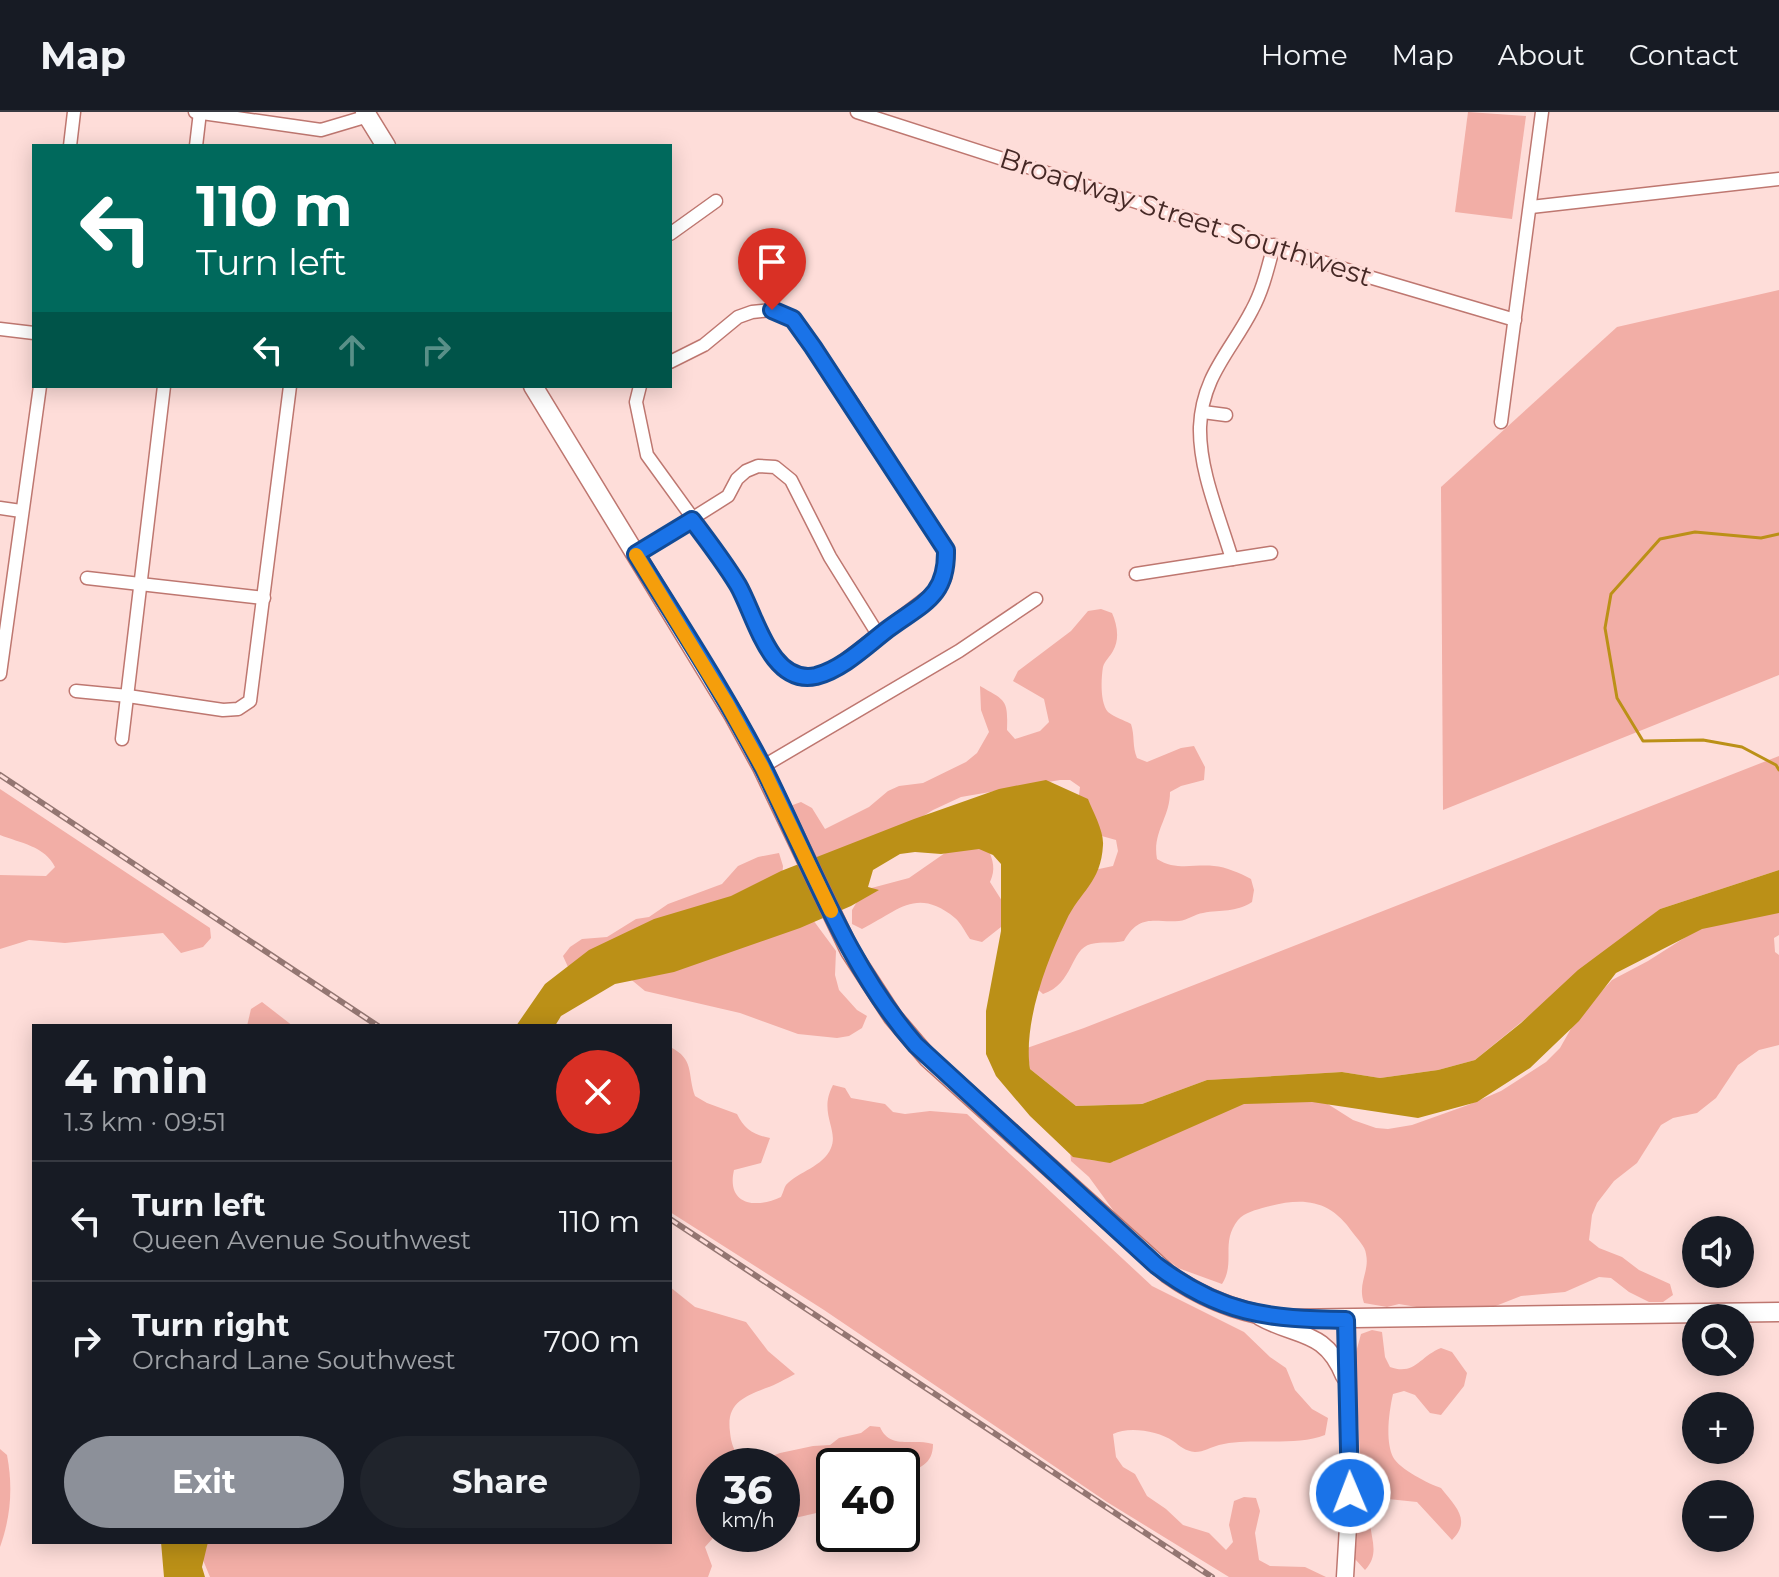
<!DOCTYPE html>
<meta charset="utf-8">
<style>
:root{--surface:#171b24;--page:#20242c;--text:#f1f3f6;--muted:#9ea1a6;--line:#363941;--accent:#8c9099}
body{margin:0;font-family:Montserrat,sans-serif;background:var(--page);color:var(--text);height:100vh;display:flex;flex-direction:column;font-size:30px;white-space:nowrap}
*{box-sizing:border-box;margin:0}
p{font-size:26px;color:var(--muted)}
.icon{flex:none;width:44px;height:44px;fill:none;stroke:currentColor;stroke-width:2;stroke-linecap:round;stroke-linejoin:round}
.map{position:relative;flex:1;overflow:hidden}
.details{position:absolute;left:32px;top:912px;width:640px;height:520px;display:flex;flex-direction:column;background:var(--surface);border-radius:0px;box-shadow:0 4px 20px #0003}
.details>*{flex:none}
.guide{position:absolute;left:32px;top:32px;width:640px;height:244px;border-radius:0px;box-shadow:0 4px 20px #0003;background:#00695c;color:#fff;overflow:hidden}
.buttons{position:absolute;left:1682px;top:1104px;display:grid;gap:16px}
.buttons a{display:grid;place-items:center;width:72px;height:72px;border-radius:50%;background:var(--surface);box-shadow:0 4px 20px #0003;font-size:40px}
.speed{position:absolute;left:696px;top:1336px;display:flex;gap:16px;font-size:40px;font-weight:700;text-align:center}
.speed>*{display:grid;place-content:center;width:104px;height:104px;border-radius:50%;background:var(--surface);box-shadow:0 4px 20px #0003;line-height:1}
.speed small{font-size:20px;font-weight:400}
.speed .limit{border:4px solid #111;border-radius:12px;background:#fff;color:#111}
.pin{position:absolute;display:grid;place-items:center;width:68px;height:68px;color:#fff;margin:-82px -34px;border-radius:50% 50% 50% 0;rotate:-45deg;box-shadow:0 0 8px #0007}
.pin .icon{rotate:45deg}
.me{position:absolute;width:88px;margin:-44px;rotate:359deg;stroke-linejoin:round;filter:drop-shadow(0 0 6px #0008)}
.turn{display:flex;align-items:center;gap:28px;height:168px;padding:0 32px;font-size:36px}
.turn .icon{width:104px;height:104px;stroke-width:2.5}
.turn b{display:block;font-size:56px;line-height:68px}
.lanes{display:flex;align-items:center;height:76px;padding:0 32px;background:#0003;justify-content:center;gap:40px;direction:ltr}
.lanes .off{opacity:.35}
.round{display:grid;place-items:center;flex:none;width:84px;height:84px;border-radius:42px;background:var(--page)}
.summary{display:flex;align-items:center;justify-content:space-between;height:136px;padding:0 32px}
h1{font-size:48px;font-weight:700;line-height:60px}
.cta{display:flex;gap:16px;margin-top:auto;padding:16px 32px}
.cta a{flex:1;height:92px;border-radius:48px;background:var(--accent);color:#fff;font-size:32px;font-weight:700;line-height:92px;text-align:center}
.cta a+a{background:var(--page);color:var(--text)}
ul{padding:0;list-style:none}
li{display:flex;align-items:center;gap:24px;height:120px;padding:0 32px;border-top:2px solid var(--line)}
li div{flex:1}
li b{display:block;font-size:30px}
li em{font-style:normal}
header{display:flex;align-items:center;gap:48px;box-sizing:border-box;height:112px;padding:0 40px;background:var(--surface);border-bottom:2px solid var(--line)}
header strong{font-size:38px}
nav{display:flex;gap:44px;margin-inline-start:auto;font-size:28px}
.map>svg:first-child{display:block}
.green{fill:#f2aea6}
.water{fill:#bb9017}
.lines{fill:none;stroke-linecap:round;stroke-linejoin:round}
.stream{stroke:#bb9017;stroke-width:3}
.minor-casing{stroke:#be7770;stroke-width:15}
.tertiary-casing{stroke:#be7770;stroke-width:19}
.secondary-casing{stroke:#be7770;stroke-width:21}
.minor{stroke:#fff;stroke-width:12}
.tertiary{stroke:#fff;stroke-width:16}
.secondary{stroke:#fff;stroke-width:18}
.rail-casing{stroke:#947672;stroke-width:6}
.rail{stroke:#feddd9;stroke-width:3;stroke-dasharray:9;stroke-linecap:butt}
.route-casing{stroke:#114b97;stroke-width:20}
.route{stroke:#1a73e8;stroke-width:14}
.slow{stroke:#f59e0b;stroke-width:14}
.labels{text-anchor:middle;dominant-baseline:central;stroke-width:6;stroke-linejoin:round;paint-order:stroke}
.street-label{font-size:28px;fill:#452825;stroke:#feddd9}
</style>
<header>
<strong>Map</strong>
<nav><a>Home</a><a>Map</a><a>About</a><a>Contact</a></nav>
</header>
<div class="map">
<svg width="1779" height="1465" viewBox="0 0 1779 1465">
<rect width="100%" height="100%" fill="#feddd9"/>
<g class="green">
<path d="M 1468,0 L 1526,4 L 1512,107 L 1455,100 Z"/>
<path d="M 1779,178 L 1779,563 L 1443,698 L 1441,375 L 1617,215 Z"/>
<path d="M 1101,497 L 1112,501 C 1117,512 1120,527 1113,539 C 1110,545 1105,548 1103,555 C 1101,567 1100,591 1108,600 C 1114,605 1124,608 1131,612 C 1135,624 1132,634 1137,646 L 1147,650 L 1181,636 L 1194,634 L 1205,655 L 1204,668 L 1181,674 L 1170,680 C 1170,706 1152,720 1157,747 C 1176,759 1193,752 1214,754 C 1226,755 1240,761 1251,767 L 1254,778 L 1252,790 C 1235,801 1222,797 1203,801 C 1195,802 1188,808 1179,809 C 1154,811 1140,801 1124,829 C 1113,832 1102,829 1091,832 C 1070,837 1074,872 1043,882 L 1034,874 L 1086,755 L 1099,757 L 1113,754 L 1118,739 L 1116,728 L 1098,723 L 1077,698 L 1080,675 L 1070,668 L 1060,668 L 961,685 L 933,698 L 912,711 L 813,748 L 790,694 L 801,690 L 812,696 L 825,717 L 869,695 L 888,679 L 899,674 L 923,671 L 966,650 L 977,641 L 989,620 L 981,598 L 980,574 C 1006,589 1008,587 1007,618 L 1015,627 L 1040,619 L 1049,610 L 1044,587 L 1013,569 L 1018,559 L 1071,519 L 1088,499 Z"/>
<path d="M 1779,644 L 1779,758 L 1660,797 L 1475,948 L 1438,958 L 1380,966 L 1342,960 L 1207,968 L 1142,992 L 1076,994 L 1030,957 L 1027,936 L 1084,916 Z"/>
<path d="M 0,677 L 210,816 L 211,826 L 203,835 L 181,841 L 163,821 L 65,831 L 29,828 L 0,837 L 0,763 L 46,764 L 55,755 C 45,734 20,731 0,723 Z"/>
<path d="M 966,733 L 988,736 C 993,749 996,757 990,770 L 1004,792 L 1001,815 L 982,830 L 970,827 C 965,820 961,811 955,806 C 916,774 897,800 862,817 L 852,812 L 852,798 L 864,778 L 909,766 L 945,741 Z"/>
<path d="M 779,741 L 783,754 L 782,766 L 836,839 L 835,863 L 839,878 L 857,898 L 867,904 L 862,916 L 849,924 L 837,926 L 798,922 L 740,901 L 645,879 L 628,865 L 568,855 L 563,844 L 570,835 L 582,827 L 607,825 L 636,807 L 649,805 L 668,792 L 722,772 L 738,754 L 758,745 Z"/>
<path d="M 1779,799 L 1779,823 L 1774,826 L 1775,840 L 1779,843 L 1779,933 L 1759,938 L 1738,953 L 1716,986 L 1697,1001 L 1673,1006 L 1661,1013 L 1637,1051 L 1614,1069 L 1597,1091 L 1592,1103 L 1589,1128 L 1599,1136 L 1622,1145 L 1639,1158 L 1670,1172 L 1673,1183 L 1663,1190 L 1649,1190 L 1629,1180 L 1611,1166 L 1599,1165 L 1565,1180 L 1521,1184 L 1488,1197 L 1465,1194 L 1446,1200 L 1399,1192 L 1387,1195 L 1364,1191 C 1357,1171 1370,1160 1366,1142 C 1365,1134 1358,1128 1353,1121 C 1330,1087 1303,1085 1266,1095 C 1256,1098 1245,1100 1238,1108 C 1220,1131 1236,1150 1222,1172 L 1178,1156 L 1121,1109 L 1089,1065 L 1071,1049 L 1070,1037 L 1090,1048 L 1113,1050 L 1141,1030 L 1248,990 L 1323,989 L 1353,1008 L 1376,1016 L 1388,1017 L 1412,1013 L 1468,993 L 1501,979 L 1546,950 L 1560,936 L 1577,906 L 1612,868 L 1648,849 L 1703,814 Z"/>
<path d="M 262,890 L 293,914 L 247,914 L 251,897 Z"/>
<path d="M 670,935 C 695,947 687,962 695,984 L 707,991 L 737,1002 C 744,1017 754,1023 770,1026 L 761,1051 L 734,1058 C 726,1093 756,1097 781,1085 C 783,1081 784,1076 786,1073 C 799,1059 823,1055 831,1036 C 839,1017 818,1001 833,973 L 845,976 L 851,986 L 885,992 L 893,1000 L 905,1002 L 930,999 L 967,1002 L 1152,1174 L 1244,1220 L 1270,1245 L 1286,1256 L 1295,1278 L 1312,1297 L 1328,1306 L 1325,1323 C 1295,1335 1251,1325 1219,1333 C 1211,1335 1204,1340 1195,1340 C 1185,1339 1180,1334 1173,1329 C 1158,1319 1129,1314 1113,1322 L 1116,1345 L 1123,1355 L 1135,1362 L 1147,1384 L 1166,1397 L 1183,1413 L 1209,1421 L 1226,1438 L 1233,1430 L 1229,1413 L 1234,1389 L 1244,1385 L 1256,1386 L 1260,1399 L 1255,1421 L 1259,1448 L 1270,1454 L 1305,1455 L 1326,1465 L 1229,1465 L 1107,1390 L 824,1198 L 670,1100 Z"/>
<path d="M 670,1175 L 695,1195 L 746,1210 L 768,1239 L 795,1262 C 785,1267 776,1273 766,1276 C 744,1285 726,1291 730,1320 C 731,1331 734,1340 742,1349 L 756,1350 L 780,1341 L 813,1334 L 830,1333 L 839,1326 L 861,1321 L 870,1314 L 880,1315 C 890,1338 912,1326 933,1332 C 933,1353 919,1356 902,1363 L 902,1354 L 834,1354 L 834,1400 L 825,1399 L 782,1409 L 782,1354 L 714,1354 L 714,1422 L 729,1422 L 713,1426 L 705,1435 L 712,1454 L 708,1465 L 210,1465 L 203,1448 L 203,1430 L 670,1430 Z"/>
<path d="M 1372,1218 L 1382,1220 L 1385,1245 L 1390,1255 C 1415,1264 1420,1244 1441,1236 L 1452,1240 L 1467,1261 L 1464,1274 L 1441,1303 L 1430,1301 L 1415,1283 L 1404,1279 L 1393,1282 C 1389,1300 1385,1328 1393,1345 C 1399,1357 1429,1372 1441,1376 C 1455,1394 1472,1408 1452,1428 L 1417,1390 L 1388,1387 L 1370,1402 C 1368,1423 1382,1440 1365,1458 L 1355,1447 L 1361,1367 L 1355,1244 L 1361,1222 Z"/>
<path d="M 0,1337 L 7,1343 C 13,1375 11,1404 0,1435 Z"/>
</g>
<g class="water">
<path d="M 1046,668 L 1088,687 C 1093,700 1104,719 1103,733 C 1101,771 1080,779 1066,809 C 1046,850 1023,912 1030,957 L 1076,994 L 1142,992 L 1207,968 L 1342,960 L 1380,966 L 1438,958 L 1475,948 L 1521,911 L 1578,858 L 1660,797 L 1779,758 L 1779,801 L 1702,817 L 1616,861 L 1579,909 L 1530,956 L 1477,990 L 1418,1006 L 1312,990 L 1244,992 L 1110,1051 L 1073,1045 L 1030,1004 L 996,964 L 986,942 L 986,899 L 1001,819 L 1001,752 L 993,743 L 979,737 L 941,742 L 915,740 L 900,742 L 873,758 L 868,775 L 879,778 L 851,794 L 800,816 L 674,860 L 615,872 L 561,904 L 555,914 L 516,914 L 545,872 L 589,838 L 654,807 L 731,784 L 781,759 L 914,707 L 999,677 Z"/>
<path d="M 161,1430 L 208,1430 L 202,1455 L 205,1465 L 164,1465 Z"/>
</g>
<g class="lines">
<path class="stream" d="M 1779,422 L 1761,426 L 1695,420 L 1660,427 L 1611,482 L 1605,516 L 1617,586 L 1643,629 L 1703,628 L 1742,635 L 1776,653 L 1779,658"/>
<defs>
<g id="minor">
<path d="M 195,0 L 321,18 L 368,4"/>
<path d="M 857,0 L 1369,165 L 1515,208"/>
<path d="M 70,34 L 74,0"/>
<path d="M 196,34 L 200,0"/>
<path d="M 1531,95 L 1779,67"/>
<path d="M 670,122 L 716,89"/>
<path d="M 0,217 L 34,221"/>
<path d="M 640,274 L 636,290 L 647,343 L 718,441 L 740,477 L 768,538 L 776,549 L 798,563 L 814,565 L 830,559 L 938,477 L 945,466 L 946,438 L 852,290 L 793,207 L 772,198 L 752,200 L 738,205 L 704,233 L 670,250"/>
<path d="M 1203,300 L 1226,303"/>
<path d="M 1501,310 L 1542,0"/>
<path d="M 0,396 L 21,399"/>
<path d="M 636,442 L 728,384 L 737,367 L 746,359 L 758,354 L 775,355 L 791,368 L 830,445 L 879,524"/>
<path d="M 1232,447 C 1220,406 1199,359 1200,315 C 1202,264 1231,239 1252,198 C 1263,178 1268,155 1274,133"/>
<path d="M 1136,462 L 1271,441"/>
<path d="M 87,466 L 264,486"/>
<path d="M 0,562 L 40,274"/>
<path d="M 76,579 L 128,584 L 223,598 L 238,597 L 250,589 L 290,274"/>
<path d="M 122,627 L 164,274"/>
<path d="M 762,655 L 959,539 L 1036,487"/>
</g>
<g id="tertiary">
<path d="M 1260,1205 C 1297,1226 1325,1217 1344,1264"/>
<path d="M 1345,1465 L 1350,1381 L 1346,1208"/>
</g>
<g id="secondary">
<path d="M 365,0 L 386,34"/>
<path d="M 533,274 L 733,602 L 762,655 L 850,839 L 893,905 L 928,946 L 1168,1162 C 1203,1187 1244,1202 1286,1207 L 1779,1200"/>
</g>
</defs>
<use href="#minor" class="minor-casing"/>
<use href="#tertiary" class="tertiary-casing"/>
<use href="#secondary" class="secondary-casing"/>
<use href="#minor" class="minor"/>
<use href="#tertiary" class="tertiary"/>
<use href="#secondary" class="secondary"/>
<defs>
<g id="rail">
<path d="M 0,663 L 378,914"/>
<path d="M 670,1107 L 1212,1465"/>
</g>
</defs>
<use href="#rail" class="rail-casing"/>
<use href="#rail" class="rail"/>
</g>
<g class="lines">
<defs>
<path id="route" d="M 772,198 L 793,207 L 813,235 L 946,438 C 947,485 923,491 888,517 C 867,533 843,557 816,564 C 770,574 755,502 738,473 C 724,450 708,429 692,408 L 636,442 C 680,513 726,583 764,657 C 811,751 846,853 916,933 L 1156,1153 C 1220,1202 1268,1207 1346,1208 L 1350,1381"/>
</defs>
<use href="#route" class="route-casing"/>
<use href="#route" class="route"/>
<path class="slow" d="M 636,443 L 727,592 L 762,655 L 831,799"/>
</g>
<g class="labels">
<g class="street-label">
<text transform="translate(1186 105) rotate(18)">Broadway Street Southwest</text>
</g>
</g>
</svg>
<div class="buttons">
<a><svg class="icon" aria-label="sound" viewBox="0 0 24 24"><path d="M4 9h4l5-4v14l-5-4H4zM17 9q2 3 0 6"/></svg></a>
<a><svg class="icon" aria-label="search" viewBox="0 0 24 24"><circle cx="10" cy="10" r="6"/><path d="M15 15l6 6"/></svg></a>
<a>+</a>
<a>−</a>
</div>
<div class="speed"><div>36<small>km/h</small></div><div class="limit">40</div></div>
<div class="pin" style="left:772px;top:198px;background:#d93025"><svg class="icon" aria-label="arrive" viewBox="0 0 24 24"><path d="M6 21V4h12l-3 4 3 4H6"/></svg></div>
<svg class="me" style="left:1350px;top:1381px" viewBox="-20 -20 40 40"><circle r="17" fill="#1a73e8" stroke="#fff" stroke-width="3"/><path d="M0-11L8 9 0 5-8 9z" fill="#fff"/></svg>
<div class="guide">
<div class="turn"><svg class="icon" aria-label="left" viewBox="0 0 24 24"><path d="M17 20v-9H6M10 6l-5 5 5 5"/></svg><div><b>110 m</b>Turn left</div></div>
<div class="lanes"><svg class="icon" aria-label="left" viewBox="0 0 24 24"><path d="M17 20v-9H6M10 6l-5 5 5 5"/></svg><svg class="icon off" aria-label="ahead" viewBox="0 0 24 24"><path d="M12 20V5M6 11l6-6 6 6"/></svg><svg class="icon off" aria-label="right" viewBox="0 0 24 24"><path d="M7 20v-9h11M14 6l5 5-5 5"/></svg></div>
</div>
<section class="details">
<div class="summary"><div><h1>4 min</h1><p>1.3 km · 09:51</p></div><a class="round" style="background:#d93025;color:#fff"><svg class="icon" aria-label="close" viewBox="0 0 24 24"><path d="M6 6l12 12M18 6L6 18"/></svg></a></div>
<ul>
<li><svg class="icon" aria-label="left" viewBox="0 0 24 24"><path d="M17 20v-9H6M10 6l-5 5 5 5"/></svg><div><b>Turn left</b><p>Queen Avenue Southwest</p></div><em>110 m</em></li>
<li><svg class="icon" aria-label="right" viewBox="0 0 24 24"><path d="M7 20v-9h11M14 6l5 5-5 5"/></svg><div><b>Turn right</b><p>Orchard Lane Southwest</p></div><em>700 m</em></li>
</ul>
<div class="cta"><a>Exit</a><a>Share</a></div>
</section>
</div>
